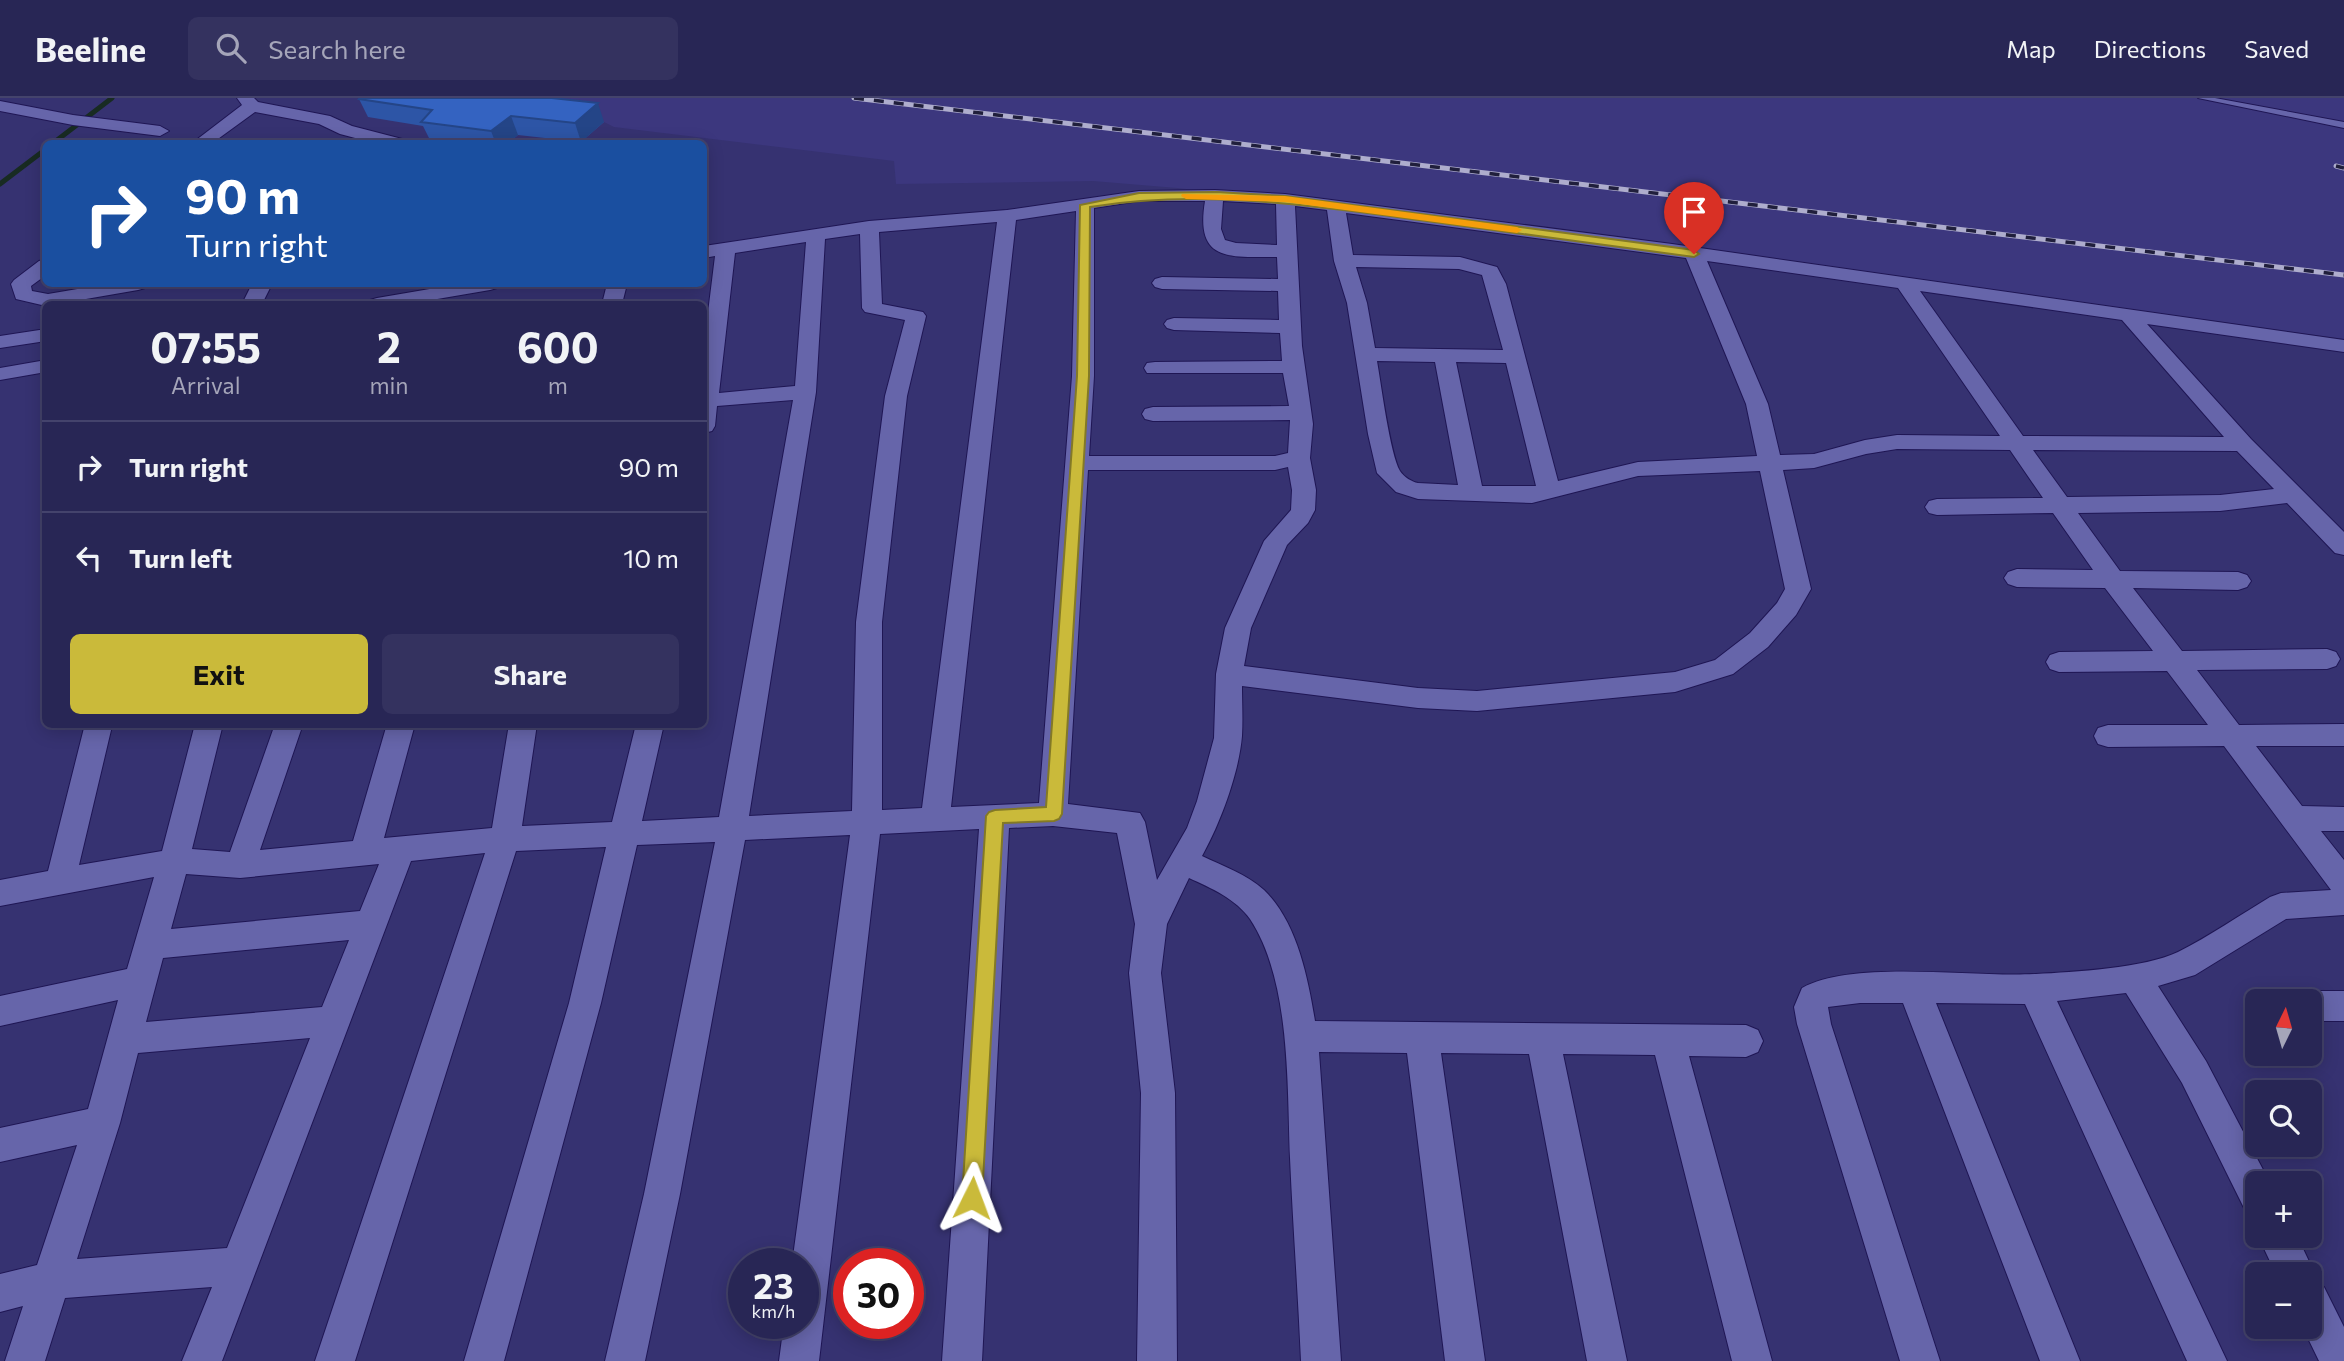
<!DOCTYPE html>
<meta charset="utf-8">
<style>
:root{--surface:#282655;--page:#34325f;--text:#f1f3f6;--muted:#a5a5b9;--line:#44436c;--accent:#caba3a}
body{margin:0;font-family:Commissioner,sans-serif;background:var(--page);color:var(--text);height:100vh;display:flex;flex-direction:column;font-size:26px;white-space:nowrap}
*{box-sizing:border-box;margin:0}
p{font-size:23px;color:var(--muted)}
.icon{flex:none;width:38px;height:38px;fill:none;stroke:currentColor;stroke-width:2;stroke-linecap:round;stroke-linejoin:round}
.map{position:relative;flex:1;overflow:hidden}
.sheet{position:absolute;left:42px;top:203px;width:665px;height:427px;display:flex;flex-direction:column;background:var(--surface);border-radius:10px;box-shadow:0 4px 18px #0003,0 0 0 2px var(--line)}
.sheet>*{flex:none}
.banner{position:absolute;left:42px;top:42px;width:665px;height:147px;border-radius:10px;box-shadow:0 4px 18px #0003,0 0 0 2px var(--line);background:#1a4fa0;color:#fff;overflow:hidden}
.needle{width:46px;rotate:5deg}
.fabs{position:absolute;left:2245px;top:891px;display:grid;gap:14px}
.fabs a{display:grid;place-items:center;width:77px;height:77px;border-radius:10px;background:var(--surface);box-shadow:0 4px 18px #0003,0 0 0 2px var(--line);font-size:35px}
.speed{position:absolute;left:728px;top:1150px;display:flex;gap:14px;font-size:35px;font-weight:700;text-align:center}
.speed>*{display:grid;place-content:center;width:91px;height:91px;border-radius:50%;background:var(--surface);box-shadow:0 4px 18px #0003,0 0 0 2px var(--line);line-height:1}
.speed small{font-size:18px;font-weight:400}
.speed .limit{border:10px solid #d22;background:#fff;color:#111}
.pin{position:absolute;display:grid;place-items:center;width:60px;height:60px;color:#fff;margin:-72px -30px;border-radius:50% 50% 50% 0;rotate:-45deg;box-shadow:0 0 7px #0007}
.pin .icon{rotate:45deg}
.me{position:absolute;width:77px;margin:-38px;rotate:3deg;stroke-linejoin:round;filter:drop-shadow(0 0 5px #0008)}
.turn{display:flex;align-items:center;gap:24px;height:147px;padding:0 28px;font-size:32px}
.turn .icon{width:91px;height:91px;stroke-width:2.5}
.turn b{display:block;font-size:49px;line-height:60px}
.eta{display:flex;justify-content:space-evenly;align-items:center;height:119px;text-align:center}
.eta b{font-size:42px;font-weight:700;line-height:49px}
.cta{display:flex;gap:14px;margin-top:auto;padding:14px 28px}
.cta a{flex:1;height:80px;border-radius:10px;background:var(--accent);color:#111;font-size:28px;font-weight:700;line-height:80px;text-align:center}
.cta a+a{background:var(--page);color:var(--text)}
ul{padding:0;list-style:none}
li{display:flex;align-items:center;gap:21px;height:91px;padding:0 28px;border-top:2px solid var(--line)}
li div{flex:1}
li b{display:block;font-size:26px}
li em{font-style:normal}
header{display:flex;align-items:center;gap:42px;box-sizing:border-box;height:98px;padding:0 35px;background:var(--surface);border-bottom:2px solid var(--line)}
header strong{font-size:33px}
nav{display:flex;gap:38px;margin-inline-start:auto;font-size:24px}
.search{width:490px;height:63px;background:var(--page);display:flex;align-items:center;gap:18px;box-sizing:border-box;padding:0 24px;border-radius:10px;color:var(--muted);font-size:26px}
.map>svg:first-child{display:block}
.built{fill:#3c377e}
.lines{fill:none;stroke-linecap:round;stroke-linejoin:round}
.stream{stroke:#182b22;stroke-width:5}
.lane-casing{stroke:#1f1654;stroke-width:2}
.street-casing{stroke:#1f1654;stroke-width:2}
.lane{fill:#6665aa;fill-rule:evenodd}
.street{fill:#6665aa;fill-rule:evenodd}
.rail-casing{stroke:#aeadcd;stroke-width:5}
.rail{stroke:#201f3c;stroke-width:3.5;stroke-dasharray:10;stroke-linecap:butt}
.wall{fill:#2d55a6}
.shaded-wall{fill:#244587}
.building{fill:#3463c1;stroke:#244587;stroke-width:2}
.route{fill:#caba3a;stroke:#837926;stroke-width:2}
.slow{fill:#f59e0b}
</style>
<header>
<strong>Beeline</strong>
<div class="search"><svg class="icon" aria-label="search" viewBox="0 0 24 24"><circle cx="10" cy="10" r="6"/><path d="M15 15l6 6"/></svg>Search here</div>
<nav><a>Map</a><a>Directions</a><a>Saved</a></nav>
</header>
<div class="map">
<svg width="2344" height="1263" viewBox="0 0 2344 1263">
<rect width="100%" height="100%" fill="#363271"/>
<path class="built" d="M 414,0 L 2344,0 L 2344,241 L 1564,132 L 1177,90 L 1093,83 L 896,86 L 894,63 L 614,29 L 604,24 Z"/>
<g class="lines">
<g class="stream">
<path d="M 52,46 L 112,0"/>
<path d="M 0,86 L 46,51"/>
</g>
<defs>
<path id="lane" d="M 2198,0 L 2215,0 L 2344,24 L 2344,30 Z"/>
<g id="street">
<path d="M 237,0 L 254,0 L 258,4 L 330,18 L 352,28 L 406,42 L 408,46 L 378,46 L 340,36 L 319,26 L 255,14 L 211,46 L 191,46 L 242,7 Z"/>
<path d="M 0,3 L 73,17 L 160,28 L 169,33 L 160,38 L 73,27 L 0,13 Z"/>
<path d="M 1215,92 L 1285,96 L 1672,146 L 2344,242 L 2344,254 L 2147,226 L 2251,341 L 2344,434 L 2344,457 L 2335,455 L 2287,405 L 2220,413 L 2078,415 L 2120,473 L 2238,474 L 2247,477 L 2251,483 L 2247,489 L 2238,492 L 2133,490 L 2182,553 L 2327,551 L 2336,554 L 2340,561 L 2336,568 L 2327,571 L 2197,572 L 2239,627 L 2344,626 L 2344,648 L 2256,648 L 2302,708 L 2344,709 L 2344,733 L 2321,733 L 2344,762 L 2344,817 L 2286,821 L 2195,877 L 2158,888 L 2206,963 L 2270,1085 L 2258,1085 L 2258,1117 L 2245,1112 L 2182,985 L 2126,895 L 2057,903 L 2227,1263 L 2187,1263 L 2025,906 L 1936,905 L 2080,1263 L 2040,1263 L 1903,905 L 1860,905 L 1828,909 L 1831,926 L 1940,1263 L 1900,1263 L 1797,926 L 1794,909 L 1802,890 C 1854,861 1974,880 2036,876 C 2073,874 2145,870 2178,854 C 2210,838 2240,817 2270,799 L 2281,795 L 2331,792 L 2224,648 L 2108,649 L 2098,646 L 2094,638 L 2098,630 L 2108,627 L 2208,627 L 2167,573 L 2059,574 L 2050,571 L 2046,564 L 2050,557 L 2059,554 L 2153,553 L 2105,490 L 2017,489 L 2008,486 L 2004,480 L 2008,474 L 2017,471 L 2093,472 L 2053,415 L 1937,417 L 1929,415 L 1925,409 L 1929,403 L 1937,401 L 2043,400 L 2010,352 L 1897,351 L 1866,356 L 1814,370 L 1783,372 L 1811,491 L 1796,517 L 1768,549 L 1733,576 L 1675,594 L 1477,613 L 1418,610 L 1242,588 C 1242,604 1243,621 1242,638 C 1239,675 1220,726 1202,758 C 1223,768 1246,776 1264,792 C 1297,824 1308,880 1315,923 L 1746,927 L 1758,932 L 1763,943 L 1758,954 L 1746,959 L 1689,958 L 1772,1263 L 1732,1263 L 1655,957 L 1563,956 L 1627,1263 L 1587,1263 L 1529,956 L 1441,955 L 1485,1263 L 1445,1263 L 1407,955 L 1319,954 L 1341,1263 L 1301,1263 C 1298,1195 1293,1128 1290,1060 C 1287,988 1291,883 1250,821 C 1236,801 1211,790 1189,780 L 1167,826 L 1161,875 L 1175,995 L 1177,1263 L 1137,1263 L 1141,995 L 1129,875 L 1135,826 L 1117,735 L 1053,728 L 1009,730 L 982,1263 L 942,1263 L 979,731 L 880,736 L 819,1263 L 779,1263 L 784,1225 L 803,1225 L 803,1166 L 792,1166 L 850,737 L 745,742 L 680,1096 L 645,1263 L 605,1263 L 644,1096 L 715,744 L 637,747 L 601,905 L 504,1263 L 464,1263 L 569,905 L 606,749 L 516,753 L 355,1263 L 315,1263 L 485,755 L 411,763 L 222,1263 L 182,1263 L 212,1189 L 65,1200 L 45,1263 L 5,1263 L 23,1208 L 0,1214 L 0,1176 L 37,1167 L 77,1047 L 0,1064 L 0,1030 L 88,1011 L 118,902 L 0,928 L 0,898 L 127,871 L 154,779 L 0,808 L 0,782 L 48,773 L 85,626 L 112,628 L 79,767 L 162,753 L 195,626 L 223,626 L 192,751 L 230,754 L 275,626 L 303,626 L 260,752 L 353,743 L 387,626 L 415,626 L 384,740 L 492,730 L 509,626 L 537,626 L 522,728 L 612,724 L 636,626 L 664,626 L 642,723 L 719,719 L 793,302 L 717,308 L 715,328 L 712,333 L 704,335 L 704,247 L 715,158 L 704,160 L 704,148 L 869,123 L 1007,112 L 1139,93 ZM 1139,103 L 1205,103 C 1195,164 1228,159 1277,159 L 1278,181 L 1162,179 L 1155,181 L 1152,185 L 1155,189 L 1162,191 L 1278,193 L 1279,222 L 1174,220 L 1167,222 L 1164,226 L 1167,230 L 1174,232 L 1280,235 L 1282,263 L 1155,264 L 1147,265 L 1144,270 L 1147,275 L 1283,275 L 1289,308 L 1153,309 L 1145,311 L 1142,316 L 1145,321 L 1153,323 L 1290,322 L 1288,355 L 1275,358 L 1089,358 L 1094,278 L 1094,110 ZM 1223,103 L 1276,106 L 1277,147 L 1236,145 L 1225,142 L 1221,131 ZM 1295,108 L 1327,112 L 1334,163 L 1347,205 L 1368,336 L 1377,375 L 1396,394 L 1418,401 L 1532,405 L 1638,378 L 1760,373 L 1785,491 L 1777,505 L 1750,535 L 1715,562 L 1675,574 L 1477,593 L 1418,590 L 1244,568 L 1251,530 L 1287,447 L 1308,425 L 1315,412 L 1316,392 L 1310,360 L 1313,326 L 1302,248 ZM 1076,113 L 1072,278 L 1039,705 L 951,709 L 1016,122 ZM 1346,115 L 1686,160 L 1746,306 L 1757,358 L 1638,364 L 1558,383 L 1506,186 L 1497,169 L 1460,159 L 1353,157 ZM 997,124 L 922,710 L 882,712 L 882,524 L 907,298 L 926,218 L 923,214 L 882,206 L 879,134 ZM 860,136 L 862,210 L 865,214 L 905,222 L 885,298 L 856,524 L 852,713 L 749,718 L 816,294 L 825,141 ZM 806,144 L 795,288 L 719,295 L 735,155 ZM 1707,163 L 1898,190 L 2000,338 L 1897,337 L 1865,342 L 1814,356 L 1780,357 L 1768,306 ZM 1356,169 L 1459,171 L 1482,177 L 1503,252 L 1375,250 L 1367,205 ZM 1920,193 L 2122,222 L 2224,339 L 2023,338 ZM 1377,263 L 1435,264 L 1458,387 L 1418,385 C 1412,384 1404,379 1400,373 C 1390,356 1381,285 1377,263 ZM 1456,264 L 1506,265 L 1536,388 L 1482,388 ZM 2033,352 L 2237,353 L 2274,391 L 2220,397 L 2067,399 ZM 1288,369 L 1292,392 L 1291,412 L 1264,443 L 1225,530 L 1216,576 L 1214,640 L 1197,703 L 1187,730 L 1157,782 L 1145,724 L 1140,715 L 1068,706 L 1088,372 L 1275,372 ZM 379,766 L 360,813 L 171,831 L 186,776 L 240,780 ZM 349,842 L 322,909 L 146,924 L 163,860 ZM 310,940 L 227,1150 L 77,1161 L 120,1025 L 138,955 Z"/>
<path d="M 46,161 L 46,177 L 31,188 L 32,193 L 48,196 L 107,186 L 148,186 L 145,190 L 138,192 L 57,206 L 46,208 L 16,201 L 11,186 L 14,182 L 39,163 Z"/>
<path d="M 252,186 L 272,186 L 262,206 L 242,206 Z"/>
<path d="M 459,186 L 500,186 L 497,190 L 490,192 L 408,206 L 367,206 L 370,202 L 377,200 Z"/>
<path d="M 607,186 L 627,186 L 622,206 L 602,206 Z"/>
<path d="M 46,231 L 46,243 L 0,250 L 0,238 Z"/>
<path d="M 46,262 L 46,274 L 0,282 L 0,270 Z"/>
<path d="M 2310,893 L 2344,893 L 2344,923 L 2310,923 L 2310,903 L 2296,903 L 2298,897 Z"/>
<path d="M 2258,1138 L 2297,1138 L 2315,1176 L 2311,1184 L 2324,1189 L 2344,1229 L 2344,1263 L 2319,1263 L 2302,1228 L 2310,1228 L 2310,1176 L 2276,1176 Z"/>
</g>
</defs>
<use href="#lane" class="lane-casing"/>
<use href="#street" class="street-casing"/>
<use href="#lane" class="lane"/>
<use href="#street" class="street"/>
<defs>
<g id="rail">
<path d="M 854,0 L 2344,177"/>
<path d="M 2336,68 L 2344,70"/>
</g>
</defs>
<use href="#rail" class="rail-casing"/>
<use href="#rail" class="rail"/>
</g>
<path class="wall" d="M 359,1 L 604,24 L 581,44 L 518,37 L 507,46 L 454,46 L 430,42 L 423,28 L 368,19 Z"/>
<g class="shaded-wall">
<path d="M 598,5 L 604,24 L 581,44 L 575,25 Z"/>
<path d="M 511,18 L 518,37 L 507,46 L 496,46 L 491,33 Z"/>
</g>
<path class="building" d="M 360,0 L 552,0 L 598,5 L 575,25 L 511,18 L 491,33 L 421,24 L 432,12 L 359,1 Z"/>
<path class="route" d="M 1216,94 L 1285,98 L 1694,152 L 1699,156 L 1694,159 C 1602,147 1511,134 1419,122 C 1309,107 1201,91 1090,109 L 1089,278 L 1062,716 L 1059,721 L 1054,723 L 1003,725 L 982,1100 L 979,1107 L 972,1110 L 965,1107 L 962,1100 L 986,718 L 989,714 L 995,712 L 1046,709 L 1077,278 L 1080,107 L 1139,95 Z"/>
<path class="slow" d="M 1182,96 L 1285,98 L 1517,129 L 1522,132 L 1517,135 L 1285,104 L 1186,101 L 1181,98 Z"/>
</svg>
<div class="fabs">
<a><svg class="needle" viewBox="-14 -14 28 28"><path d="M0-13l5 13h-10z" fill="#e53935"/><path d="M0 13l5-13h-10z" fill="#a5a5b9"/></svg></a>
<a><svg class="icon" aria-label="search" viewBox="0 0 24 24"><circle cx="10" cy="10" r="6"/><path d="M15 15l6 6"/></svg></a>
<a>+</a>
<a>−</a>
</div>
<div class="speed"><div>23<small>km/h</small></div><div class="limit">30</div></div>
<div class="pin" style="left:1694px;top:156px;background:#d93025"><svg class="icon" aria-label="arrive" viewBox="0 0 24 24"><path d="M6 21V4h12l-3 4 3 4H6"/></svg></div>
<svg class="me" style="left:972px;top:1100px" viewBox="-20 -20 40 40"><path d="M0-17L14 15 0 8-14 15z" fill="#caba3a" stroke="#fff" stroke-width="4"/></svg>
<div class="banner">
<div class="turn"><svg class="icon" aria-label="right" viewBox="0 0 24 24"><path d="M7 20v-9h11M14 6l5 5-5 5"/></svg><div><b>90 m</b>Turn right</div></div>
</div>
<section class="sheet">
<div class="eta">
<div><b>07:55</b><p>Arrival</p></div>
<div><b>2</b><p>min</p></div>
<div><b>600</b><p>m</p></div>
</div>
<ul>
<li><svg class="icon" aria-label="right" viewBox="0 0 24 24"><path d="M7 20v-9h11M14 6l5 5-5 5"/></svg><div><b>Turn right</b></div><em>90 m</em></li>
<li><svg class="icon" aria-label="left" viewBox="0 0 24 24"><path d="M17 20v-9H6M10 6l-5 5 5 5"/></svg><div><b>Turn left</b></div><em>10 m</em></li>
</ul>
<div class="cta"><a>Exit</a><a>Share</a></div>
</section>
</div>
